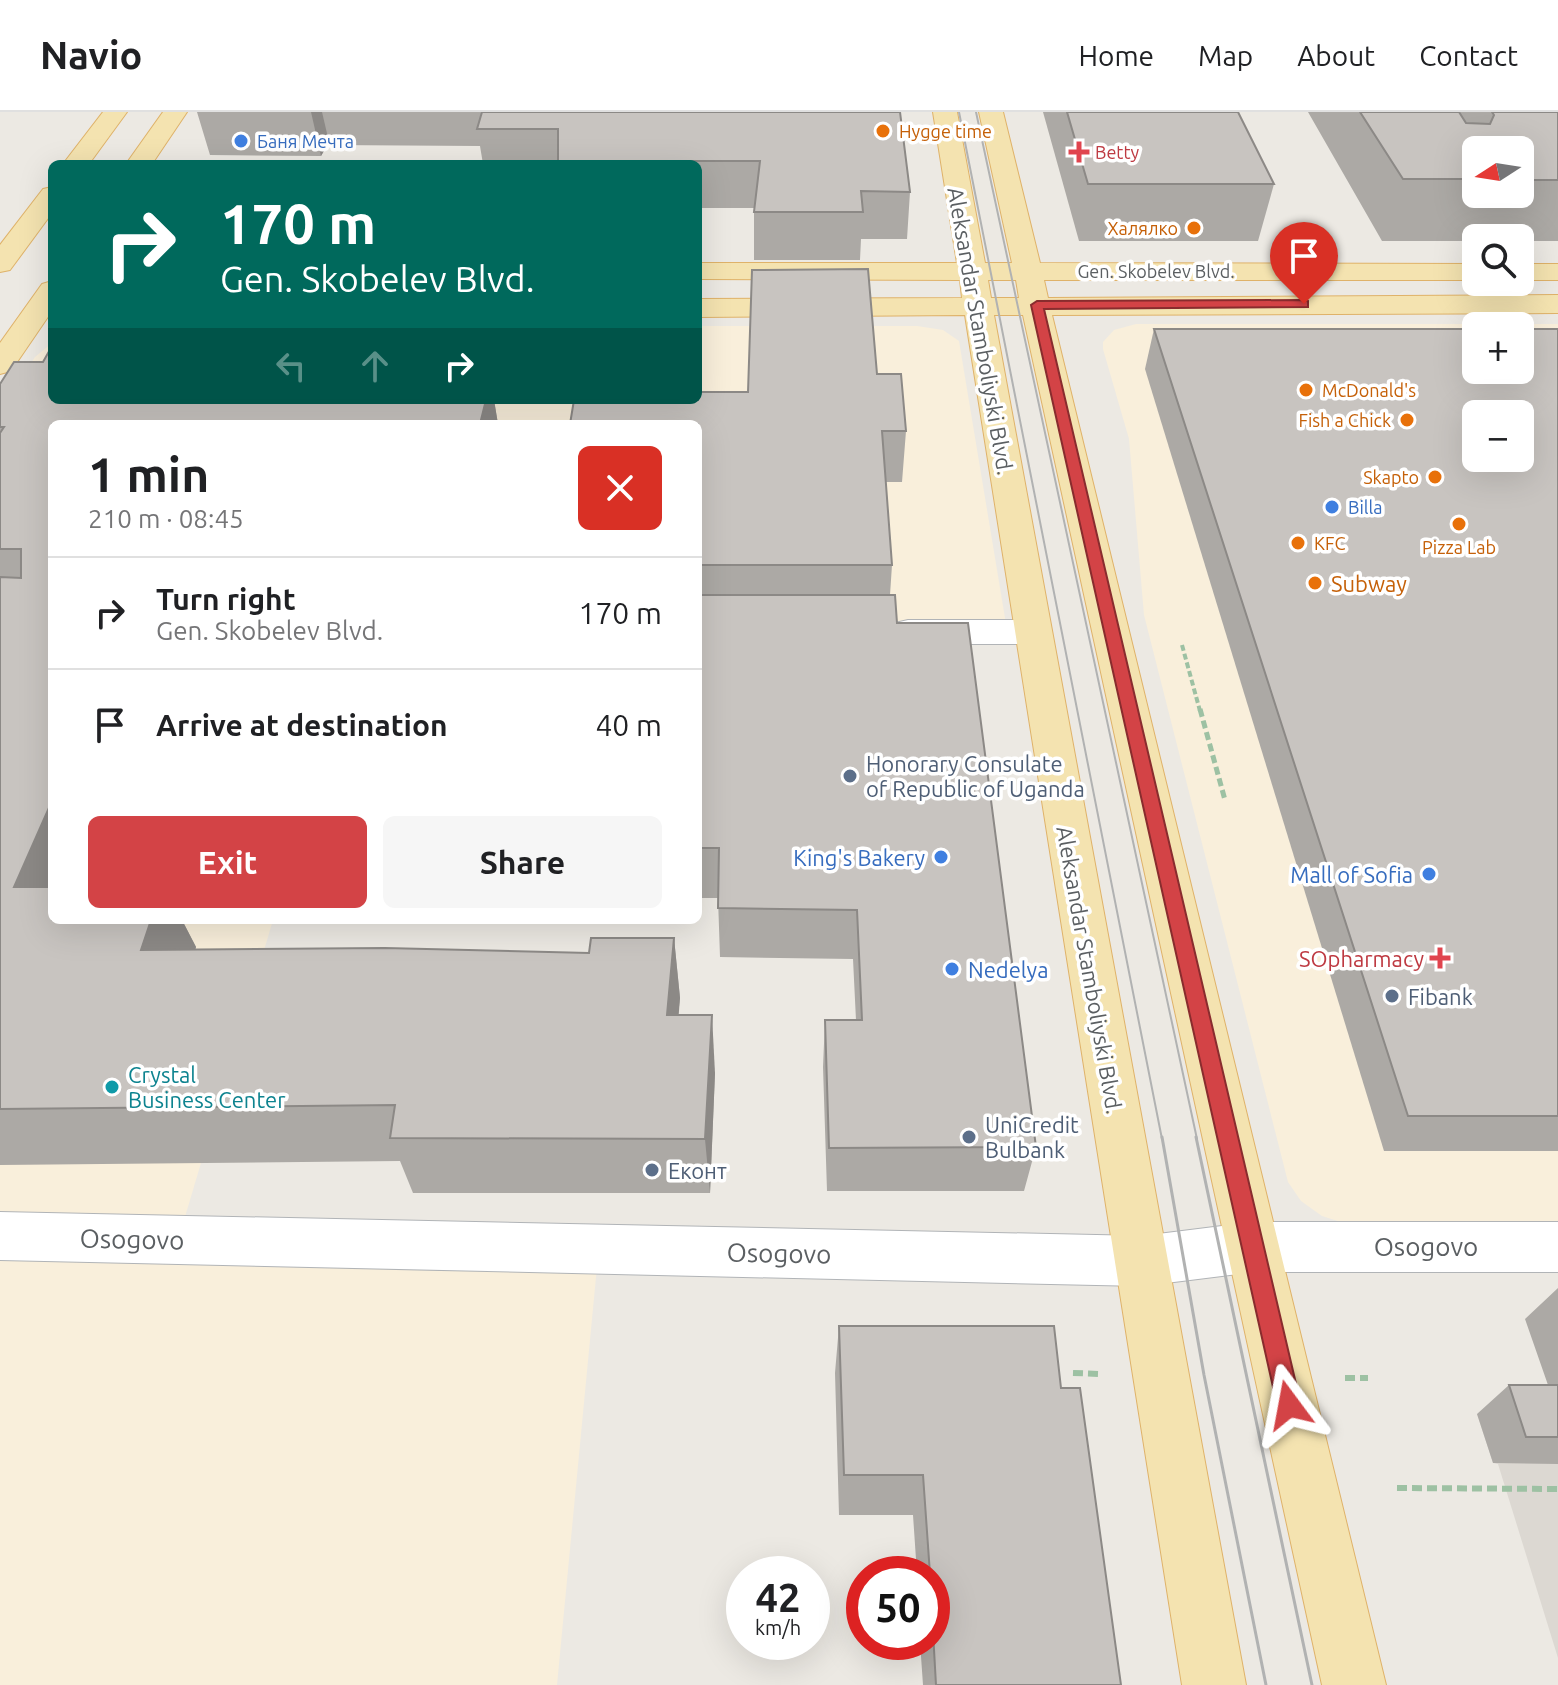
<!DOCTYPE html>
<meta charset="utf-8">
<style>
:root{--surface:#fff;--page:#f6f6f6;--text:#202124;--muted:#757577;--line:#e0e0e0;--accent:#d34346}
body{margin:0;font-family:Ubuntu,sans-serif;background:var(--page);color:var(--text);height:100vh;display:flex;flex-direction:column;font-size:30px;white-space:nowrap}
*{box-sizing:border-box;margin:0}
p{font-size:26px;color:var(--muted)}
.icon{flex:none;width:44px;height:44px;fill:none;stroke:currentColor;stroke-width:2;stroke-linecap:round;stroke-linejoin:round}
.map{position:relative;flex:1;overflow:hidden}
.side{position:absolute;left:48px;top:308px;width:654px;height:504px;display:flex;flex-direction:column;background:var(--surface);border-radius:12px;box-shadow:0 8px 32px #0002}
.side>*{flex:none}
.hud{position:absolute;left:48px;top:48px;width:654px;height:244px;border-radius:12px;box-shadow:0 8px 32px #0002;background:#00695c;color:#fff;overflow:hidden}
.needle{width:52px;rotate:258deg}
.controls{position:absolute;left:1462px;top:24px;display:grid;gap:16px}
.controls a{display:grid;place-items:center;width:72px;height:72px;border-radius:12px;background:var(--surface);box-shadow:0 8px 32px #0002;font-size:40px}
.speed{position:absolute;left:726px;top:1444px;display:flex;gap:16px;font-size:40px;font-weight:700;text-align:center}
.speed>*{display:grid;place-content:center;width:104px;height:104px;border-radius:50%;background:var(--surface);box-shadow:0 8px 32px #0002;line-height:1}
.speed small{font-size:20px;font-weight:400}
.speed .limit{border:12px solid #d22;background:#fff;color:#111}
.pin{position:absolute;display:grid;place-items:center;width:68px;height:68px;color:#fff;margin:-82px -34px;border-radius:50% 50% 50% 0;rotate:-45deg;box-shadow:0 0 8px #0007}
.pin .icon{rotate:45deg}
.me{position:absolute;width:88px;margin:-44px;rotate:347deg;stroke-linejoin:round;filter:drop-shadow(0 0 6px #0008)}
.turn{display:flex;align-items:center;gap:28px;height:168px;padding:0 40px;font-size:36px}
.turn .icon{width:104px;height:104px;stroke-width:2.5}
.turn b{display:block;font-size:56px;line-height:68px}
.lanes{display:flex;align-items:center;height:76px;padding:0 40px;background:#0003;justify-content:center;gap:40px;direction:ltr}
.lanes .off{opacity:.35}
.round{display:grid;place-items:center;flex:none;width:84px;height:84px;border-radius:12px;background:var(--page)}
.headline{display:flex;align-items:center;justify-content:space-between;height:136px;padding:0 40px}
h1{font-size:48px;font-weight:700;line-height:60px}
.cta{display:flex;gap:16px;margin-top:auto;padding:16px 40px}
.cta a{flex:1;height:92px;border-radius:12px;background:var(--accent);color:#fff;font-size:32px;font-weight:700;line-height:92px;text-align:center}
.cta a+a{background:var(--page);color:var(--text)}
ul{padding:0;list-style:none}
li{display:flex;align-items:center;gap:24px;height:112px;padding:0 40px;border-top:2px solid var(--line)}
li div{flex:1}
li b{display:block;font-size:30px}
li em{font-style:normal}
header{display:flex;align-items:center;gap:48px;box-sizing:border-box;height:112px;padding:0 40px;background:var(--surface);border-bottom:2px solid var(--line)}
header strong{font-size:38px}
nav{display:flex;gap:44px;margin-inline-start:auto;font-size:28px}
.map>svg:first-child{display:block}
.commercial{fill:#f9efdb;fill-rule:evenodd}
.education{fill:#dcd8d2}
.green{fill:#c6e1c3}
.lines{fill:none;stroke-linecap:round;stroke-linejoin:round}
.minor-casing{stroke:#b1b4b7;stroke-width:2}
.major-casing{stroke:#dfb269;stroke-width:2}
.path-far2{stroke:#9dc1a3;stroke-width:4;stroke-dasharray:6 3;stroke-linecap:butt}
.path-far1{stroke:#9dc1a3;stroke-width:5;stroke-dasharray:8 4;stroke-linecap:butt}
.path{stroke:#9dc1a3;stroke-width:6;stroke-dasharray:10 5;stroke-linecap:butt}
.minor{fill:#fff;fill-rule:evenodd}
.major{fill:#f4e3b0;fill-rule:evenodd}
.tram-far1{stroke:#b1b2b2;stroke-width:2}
.tram{stroke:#b1b2b2;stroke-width:3}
.wall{fill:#aca9a5;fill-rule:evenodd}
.shaded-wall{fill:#8c8986}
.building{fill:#c8c4c0;stroke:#8c8986;stroke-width:2;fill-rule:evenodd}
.route{fill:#d34346;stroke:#892c2e;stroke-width:2}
.food-dot{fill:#e8710a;stroke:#fff;stroke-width:3}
.shop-dot{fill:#3f7fe0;stroke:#fff;stroke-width:3}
.health-dot{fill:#e0444e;stroke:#fff;stroke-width:3}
.service-dot{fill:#5c6f8a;stroke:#fff;stroke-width:3}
.culture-dot{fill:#0f9aa8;stroke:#fff;stroke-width:3}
.labels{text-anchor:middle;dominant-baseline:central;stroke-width:7;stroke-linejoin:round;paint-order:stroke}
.far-food-label{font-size:18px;fill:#c56008;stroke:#fff;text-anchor:start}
.far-shop-label{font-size:18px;fill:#366cbe;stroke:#fff;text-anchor:start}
.far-health-label{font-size:18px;fill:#be3a42;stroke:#fff;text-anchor:start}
.far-street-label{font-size:18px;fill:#5b5f62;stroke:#fff}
.street-label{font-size:22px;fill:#5b5f62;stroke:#fff}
.food-label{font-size:22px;fill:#c56008;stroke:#fff;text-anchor:start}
.service-label{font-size:22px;fill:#4e5e75;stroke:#fff;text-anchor:start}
.shop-label{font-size:22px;fill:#366cbe;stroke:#fff;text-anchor:end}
.health-label{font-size:22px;fill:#be3a42;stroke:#fff;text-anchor:end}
.culture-label{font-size:22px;fill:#0d838f;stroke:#fff;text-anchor:start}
.near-street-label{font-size:26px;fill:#5b5f62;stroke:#fff}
</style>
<header>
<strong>Navio</strong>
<nav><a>Home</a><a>Map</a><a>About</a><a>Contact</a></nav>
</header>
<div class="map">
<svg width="1558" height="1573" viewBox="0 0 1558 1573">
<rect width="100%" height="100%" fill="#ece9e3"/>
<g class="commercial">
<path d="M 1136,212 L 1558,212 L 1558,1111 L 1344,1111 L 1322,1104 L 1301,1089 L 1288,1070 L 1144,503 L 1129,327 L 1103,237 L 1103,230 L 1114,218 ZM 1476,214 L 1520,214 L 1520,258 L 1476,258 ZM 1476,302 L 1520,302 L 1520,346 L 1476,346 Z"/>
<path d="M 698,214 L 917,214 L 943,218 L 959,229 L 1007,518 L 698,517 L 698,312 L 52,312 L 52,808 L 273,808 L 182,1115 L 601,1113 L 557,1573 L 0,1573 L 0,299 L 35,245 L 52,231 L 52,288 L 698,288 Z"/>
</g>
<path class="education" d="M 1477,1302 L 1558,1302 L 1558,1546 L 1498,1352 L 1493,1351 Z"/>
<path class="green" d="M 195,49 L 409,49 L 408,52 L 193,52 Z"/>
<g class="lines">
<defs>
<g id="minor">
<path d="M 908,508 L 1031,508 L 1044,511 L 1050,520 L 1044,529 L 1031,532 L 908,532 L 895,529 L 889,520 L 895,511 Z"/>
<path d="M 0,1100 L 1142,1124 L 1254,1110 L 1558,1110 L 1558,1160 L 1254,1160 L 1142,1174 L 0,1148 Z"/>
</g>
<g id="major">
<path d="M 103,0 L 127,0 L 89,52 L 63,52 Z"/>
<path d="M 163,0 L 187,0 L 152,52 L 126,52 Z"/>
<path d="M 933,0 L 957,0 L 985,151 L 1012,151 L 979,0 L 1003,0 L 1040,151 L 1476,152 L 1476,168 L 1044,168 L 1048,186 L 1558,183 L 1558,201 L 1052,203 L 1386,1573 L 1322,1573 L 1023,203 L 994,203 L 1246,1573 L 1182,1573 L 965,203 L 698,205 L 698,187 L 962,186 L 960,168 L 698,167 L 698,151 L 957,151 ZM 988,168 L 1016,168 L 1019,186 L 991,186 Z"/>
<path d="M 52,75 L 52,101 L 10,158 L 0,160 L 0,133 L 43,77 Z"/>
<rect x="1520" y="152" width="38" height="16"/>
<path d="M 52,169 L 52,199 L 11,259 L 0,262 L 0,231 L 42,172 Z"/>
</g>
</defs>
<use href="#minor" class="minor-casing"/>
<use href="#major" class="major-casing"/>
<path class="path-far2" d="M 1182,533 L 1200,599"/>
<path class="path-far1" d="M 1200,597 L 1225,688"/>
<g class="path">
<path d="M 1073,1261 L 1100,1262"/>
<path d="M 1345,1266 L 1368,1266"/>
<path d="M 1397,1376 L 1558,1377"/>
</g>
<use href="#minor" class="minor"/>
<use href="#major" class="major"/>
<g class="tram-far1">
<path d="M 959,0 L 1162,1027"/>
<path d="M 976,0 L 1197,1027"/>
</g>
<g class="tram">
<path d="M 1162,1025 L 1204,1263 L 1266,1573"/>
<path d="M 1196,1025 L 1312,1573"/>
</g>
</g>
<g class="wall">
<path d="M 197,0 L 900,0 L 910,80 L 907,127 L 861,127 L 860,148 L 754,148 L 754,96 L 698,96 L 698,52 L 483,52 L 480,34 L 329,33 L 329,30 L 321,44 L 210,43 Z"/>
<path d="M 1043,0 L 1238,0 L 1274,72 L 1258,129 L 1079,129 Z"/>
<path d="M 1308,0 L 1558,0 L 1558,129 L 1520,129 L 1520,126 L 1476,126 L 1476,129 L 1382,129 ZM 1476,38 L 1520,38 L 1520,82 L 1476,82 Z"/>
<path d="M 1154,217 L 1558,217 L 1558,1039 L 1384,1039 L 1145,257 Z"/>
<path d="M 43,250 L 52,288 L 494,288 L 498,312 L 52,312 L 52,808 L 182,808 L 196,835 L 195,838 L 589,841 L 674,826 L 680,886 L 678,903 L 715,961 L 710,1081 L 413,1081 L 400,1049 L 0,1053 L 0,272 Z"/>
<path d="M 877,262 L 906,319 L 902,370 L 886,370 L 892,453 L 890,483 L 1036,1035 L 1024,1079 L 827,1079 L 823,955 L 825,908 L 856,908 L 853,847 L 720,845 L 718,786 L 698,786 L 698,312 L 748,280 Z"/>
<path d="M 1558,1176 L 1558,1352 L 1493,1351 L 1477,1302 L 1509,1273 L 1548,1273 L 1525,1207 Z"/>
<path d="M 839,1214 L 1061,1276 L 1121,1573 L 923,1573 L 920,1530 L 932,1530 L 932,1462 L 917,1462 L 913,1403 L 839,1403 L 835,1261 Z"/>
</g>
<g class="shaded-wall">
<path d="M 311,0 L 322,0 L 329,30 L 321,44 Z"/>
<path d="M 486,288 L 494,288 L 498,312 L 480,312 Z"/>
<path d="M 52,689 L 52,808 L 14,775 Z"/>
<path d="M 151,808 L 182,808 L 196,835 L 176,898 L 141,838 Z"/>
<path d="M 674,826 L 680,886 L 674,961 L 667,903 Z"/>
<path d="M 712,903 L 715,961 L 710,1081 L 705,1027 Z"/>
</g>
<g class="building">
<path d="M 482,0 L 900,0 L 910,80 L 861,79 L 863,100 L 754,100 L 760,49 L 621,49 L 620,52 L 558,52 L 558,17 L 477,17 Z"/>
<path d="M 1067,0 L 1238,0 L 1274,72 L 1088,72 Z"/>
<path d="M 1360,0 L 1459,0 L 1466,11 L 1490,12 L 1494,3 L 1492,0 L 1558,0 L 1558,68 L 1520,68 L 1520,38 L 1476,38 L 1476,67 L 1403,67 Z"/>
<path d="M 868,157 L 877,262 L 901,262 L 906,319 L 882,319 L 892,453 L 698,453 L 698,312 L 570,312 L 574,288 L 698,288 L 698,280 L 748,280 L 752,158 Z"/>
<path d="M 1154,217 L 1476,217 L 1476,258 L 1520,258 L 1520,217 L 1558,217 L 1558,1004 L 1408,1004 ZM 1476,302 L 1520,302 L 1520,346 L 1476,346 Z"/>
<path d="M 52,234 L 52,288 L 486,288 L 480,312 L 52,312 L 52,689 L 14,775 L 52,775 L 52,808 L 151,808 L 141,838 L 385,836 L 589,841 L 591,826 L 674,826 L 667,903 L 712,903 L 705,1027 L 390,1026 L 395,993 L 0,997 L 0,465 L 21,466 L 21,437 L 0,437 L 0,321 L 4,315 L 0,315 L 0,272 L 14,250 L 43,250 Z"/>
<path d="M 698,483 L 895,483 L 897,511 L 968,511 L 1036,1035 L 829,1036 L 825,908 L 862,908 L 857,798 L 718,796 L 719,736 L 698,736 Z"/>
<path d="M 839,1214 L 1054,1214 L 1061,1276 L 1080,1276 L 1121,1573 L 936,1573 L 932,1502 L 932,1462 L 930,1462 L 923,1363 L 844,1363 Z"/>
<path d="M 1509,1273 L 1558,1273 L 1558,1325 L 1526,1325 Z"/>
</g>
<path class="route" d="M 1304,188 L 1308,189 L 1308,195 L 1044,197 L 1301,1293 L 1298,1301 L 1289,1304 L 1281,1301 L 1277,1293 L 1031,193 L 1037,189 Z"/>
<g class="food-dot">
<circle cx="883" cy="19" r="8"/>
<circle cx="1194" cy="116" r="8"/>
<circle cx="1306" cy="278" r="8"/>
<circle cx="1407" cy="308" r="8"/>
<circle cx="1435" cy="365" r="8"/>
<circle cx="1459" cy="412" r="8"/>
<circle cx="1298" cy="431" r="8"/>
<circle cx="1315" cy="471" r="8"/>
</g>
<g class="shop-dot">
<circle cx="241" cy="29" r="8"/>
<circle cx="1332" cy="395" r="8"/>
<circle cx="941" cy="745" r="8"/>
<circle cx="1429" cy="762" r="8"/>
<circle cx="952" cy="857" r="8"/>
</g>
<g class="health-dot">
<path d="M1075 28h8v8h8v8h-8v8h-8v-8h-8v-8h8z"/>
<path d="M1436 834h8v8h8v8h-8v8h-8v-8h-8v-8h8z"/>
</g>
<g class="service-dot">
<circle cx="850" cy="664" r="8"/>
<circle cx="1392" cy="884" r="8"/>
<circle cx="969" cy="1025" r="8"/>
<circle cx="652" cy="1058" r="8"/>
</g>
<circle class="culture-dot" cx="112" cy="975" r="8"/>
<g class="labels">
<g class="far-food-label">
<text x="899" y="19">Hygge time</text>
<text x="1178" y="116" text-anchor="end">Халялко</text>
<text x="1322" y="278">McDonald's</text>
<text x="1391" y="308" text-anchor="end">Fish a Chick</text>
<text x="1419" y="365" text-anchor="end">Skapto</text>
<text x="1314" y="431">KFC</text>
<text x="1459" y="435" text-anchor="middle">Pizza Lab</text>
</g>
<g class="far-shop-label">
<text x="257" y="29">Баня Мечта</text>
<text x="1348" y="395">Billa</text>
</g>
<g class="far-health-label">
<text x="1095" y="40">Betty</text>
</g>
<g class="far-street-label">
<text x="1156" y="159">Gen. Skobelev Blvd.</text>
</g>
<g class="street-label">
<text transform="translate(981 219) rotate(80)">Aleksandar Stamboliyski Blvd.</text>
<text transform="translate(1090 858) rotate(80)">Aleksandar Stamboliyski Blvd.</text>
</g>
<g class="food-label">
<text x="1331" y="471">Subway</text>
</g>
<g class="service-label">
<text x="866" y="651">Honorary Consulate<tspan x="866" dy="25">of Republic of Uganda</tspan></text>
<text x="1408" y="884">Fibank</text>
<text x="985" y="1012">UniCredit<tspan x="985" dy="25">Bulbank</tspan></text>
<text x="668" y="1058">Еконт</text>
</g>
<g class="shop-label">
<text x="925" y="745">King's Bakery</text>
<text x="1413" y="762">Mall of Sofia</text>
<text x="968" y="857" text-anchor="start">Nedelya</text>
</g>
<g class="health-label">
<text x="1424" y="846">SOpharmacy</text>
</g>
<g class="culture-label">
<text x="128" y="962">Crystal<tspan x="128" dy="25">Business Center</tspan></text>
</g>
<g class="near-street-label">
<text transform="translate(132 1127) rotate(1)">Osogovo</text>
<text x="1426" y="1134">Osogovo</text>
<text transform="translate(779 1141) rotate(1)">Osogovo</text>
</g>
</g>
</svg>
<div class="controls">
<a><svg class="needle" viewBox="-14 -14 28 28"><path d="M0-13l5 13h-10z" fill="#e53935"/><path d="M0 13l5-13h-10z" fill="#757577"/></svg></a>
<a><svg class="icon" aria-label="search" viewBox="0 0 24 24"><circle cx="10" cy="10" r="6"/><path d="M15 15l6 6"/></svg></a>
<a>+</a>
<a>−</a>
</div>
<div class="speed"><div>42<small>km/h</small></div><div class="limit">50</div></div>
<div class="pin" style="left:1304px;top:192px;background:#d93025"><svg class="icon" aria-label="arrive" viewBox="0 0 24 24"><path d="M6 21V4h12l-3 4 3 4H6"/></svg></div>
<svg class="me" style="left:1289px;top:1293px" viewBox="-20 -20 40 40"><path d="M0-17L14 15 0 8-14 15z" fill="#d34346" stroke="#fff" stroke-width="4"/></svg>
<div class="hud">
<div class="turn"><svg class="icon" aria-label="right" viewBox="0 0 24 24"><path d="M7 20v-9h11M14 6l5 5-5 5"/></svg><div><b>170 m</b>Gen. Skobelev Blvd.</div></div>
<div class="lanes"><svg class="icon off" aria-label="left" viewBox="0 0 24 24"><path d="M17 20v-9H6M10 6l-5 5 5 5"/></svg><svg class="icon off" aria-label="ahead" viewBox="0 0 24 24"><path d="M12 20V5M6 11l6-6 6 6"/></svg><svg class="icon" aria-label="right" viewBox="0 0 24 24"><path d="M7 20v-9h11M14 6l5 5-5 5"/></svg></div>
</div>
<section class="side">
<div class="headline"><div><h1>1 min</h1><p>210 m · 08:45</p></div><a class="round" style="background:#d93025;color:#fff"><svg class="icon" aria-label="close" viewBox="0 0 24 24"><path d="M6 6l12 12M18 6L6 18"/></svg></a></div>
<ul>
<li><svg class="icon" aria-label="right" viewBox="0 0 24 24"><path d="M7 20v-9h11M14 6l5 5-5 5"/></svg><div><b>Turn right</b><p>Gen. Skobelev Blvd.</p></div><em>170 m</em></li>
<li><svg class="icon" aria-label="arrive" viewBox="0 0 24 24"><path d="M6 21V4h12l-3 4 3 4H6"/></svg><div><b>Arrive at destination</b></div><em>40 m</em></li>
</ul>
<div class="cta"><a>Exit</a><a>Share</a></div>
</section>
</div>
